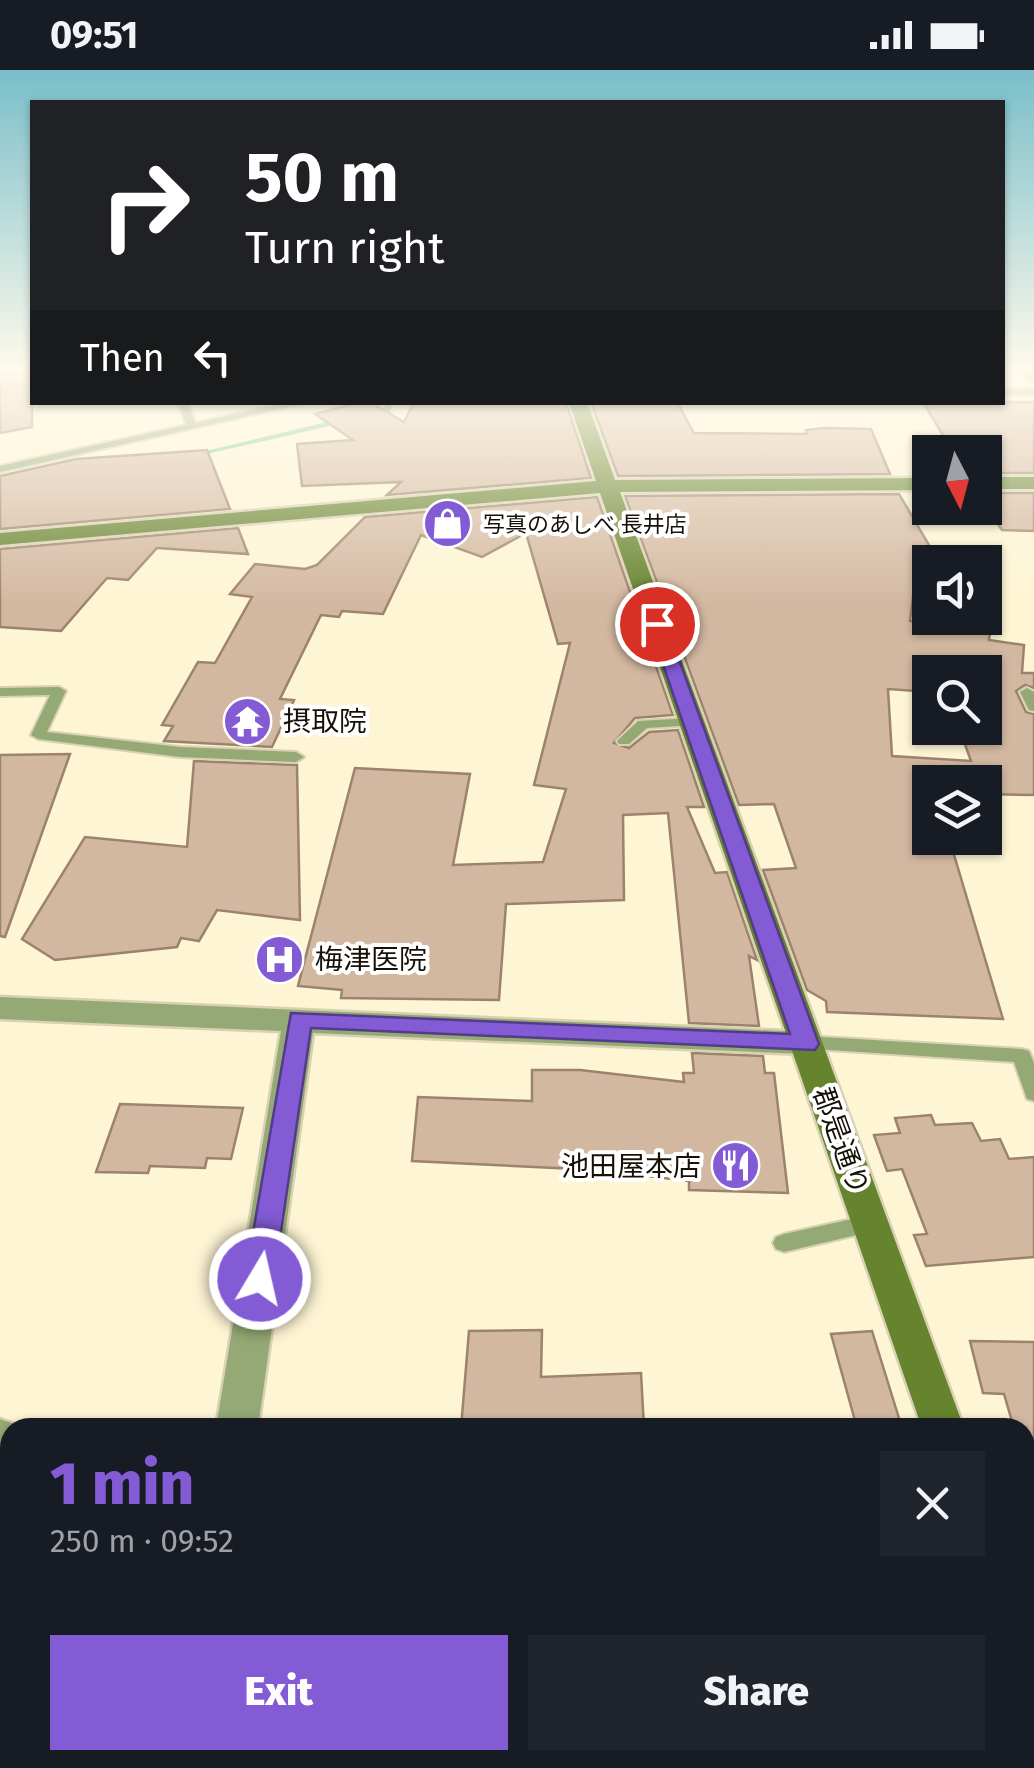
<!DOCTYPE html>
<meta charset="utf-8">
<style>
:root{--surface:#171b24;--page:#20242c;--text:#f1f3f6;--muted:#9ea1a6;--accent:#825bd5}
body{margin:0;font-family:"Fira Sans","Noto Sans JP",sans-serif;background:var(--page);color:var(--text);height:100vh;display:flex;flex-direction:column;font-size:38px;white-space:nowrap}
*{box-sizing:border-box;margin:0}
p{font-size:32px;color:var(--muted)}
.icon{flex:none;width:55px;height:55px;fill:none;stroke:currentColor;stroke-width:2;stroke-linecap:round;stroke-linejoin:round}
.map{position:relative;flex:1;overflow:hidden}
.details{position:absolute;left:0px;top:1348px;width:1035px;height:352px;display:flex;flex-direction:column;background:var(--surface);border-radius:30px 30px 0 0;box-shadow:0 2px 8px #0004}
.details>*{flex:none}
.hud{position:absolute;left:30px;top:30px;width:975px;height:305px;border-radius:0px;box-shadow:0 2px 8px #0004;background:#202124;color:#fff;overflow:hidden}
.needle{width:65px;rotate:174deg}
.tools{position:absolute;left:912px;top:365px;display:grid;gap:20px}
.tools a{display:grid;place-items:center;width:90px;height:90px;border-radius:0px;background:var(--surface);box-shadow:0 2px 8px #0004;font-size:50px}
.pin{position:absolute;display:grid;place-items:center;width:85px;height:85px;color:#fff;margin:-42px;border:5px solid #fff;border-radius:50%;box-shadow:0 2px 10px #0007}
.me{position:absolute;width:110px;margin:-55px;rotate:9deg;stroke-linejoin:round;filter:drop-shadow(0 0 8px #0008)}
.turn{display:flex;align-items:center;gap:35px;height:210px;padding:0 50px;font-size:45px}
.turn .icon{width:130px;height:130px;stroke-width:2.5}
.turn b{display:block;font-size:70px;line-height:85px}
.then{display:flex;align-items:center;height:95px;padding:0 50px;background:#0003;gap:20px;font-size:38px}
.round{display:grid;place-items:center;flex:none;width:105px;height:105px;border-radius:0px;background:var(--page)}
.head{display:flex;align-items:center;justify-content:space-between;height:170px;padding:0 50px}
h1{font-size:60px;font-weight:800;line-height:75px;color:var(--accent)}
.primary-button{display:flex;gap:20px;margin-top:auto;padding:20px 50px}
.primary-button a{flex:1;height:115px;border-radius:0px;background:var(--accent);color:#fff;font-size:40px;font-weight:800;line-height:115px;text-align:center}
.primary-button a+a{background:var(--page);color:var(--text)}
.status{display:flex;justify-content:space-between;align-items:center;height:70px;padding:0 50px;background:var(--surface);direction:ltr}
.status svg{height:28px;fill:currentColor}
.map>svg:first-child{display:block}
.green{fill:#ecb0a5}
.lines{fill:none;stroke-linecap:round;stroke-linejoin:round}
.stream{fill:#74cc9a;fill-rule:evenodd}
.building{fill:#d3b8a1;stroke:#9c836d;stroke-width:2.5;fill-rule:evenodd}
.lane-casing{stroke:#d9d1b3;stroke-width:4}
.street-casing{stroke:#d9d1b3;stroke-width:5}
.secondary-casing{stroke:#d9d1b3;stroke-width:5}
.lane{fill:#94a974;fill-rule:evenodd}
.street{fill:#94a974;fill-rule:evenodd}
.secondary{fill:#66832e;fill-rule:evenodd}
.route{fill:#825bd5;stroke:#543b8a;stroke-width:2.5}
.labels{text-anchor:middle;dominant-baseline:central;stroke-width:8;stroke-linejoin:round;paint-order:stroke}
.far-poi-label{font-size:22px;fill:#151106;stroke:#fff;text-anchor:start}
.poi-label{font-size:28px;fill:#151106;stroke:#fff;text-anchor:start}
.street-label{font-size:28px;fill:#151106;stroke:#fff}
</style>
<div class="status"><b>09:51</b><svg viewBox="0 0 49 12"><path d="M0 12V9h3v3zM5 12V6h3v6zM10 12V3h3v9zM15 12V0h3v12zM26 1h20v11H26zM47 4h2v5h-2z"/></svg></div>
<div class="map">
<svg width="1034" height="1698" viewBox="0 0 1034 1698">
<rect width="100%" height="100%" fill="#fef5d4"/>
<path class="green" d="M 226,1690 L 927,1690 L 929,1698 L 225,1698 Z"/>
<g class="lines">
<g class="stream">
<path d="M 386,332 L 393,332 L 390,342 L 368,347 L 364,345 L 384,339 Z"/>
<path d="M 344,348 L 348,350 L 347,352 L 193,387 L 189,385 Z"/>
</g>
</g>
<g class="building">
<path d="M 32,302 L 32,357 L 0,363 L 0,305 Z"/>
<path d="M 360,332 L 370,332 L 404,352 L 414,332 L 566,332 L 591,408 L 387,425 L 401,412 L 302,416 L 297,374 L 353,370 L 315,344 Z"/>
<path d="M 591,332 L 677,332 L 694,363 L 807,364 L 806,360 L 824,358 L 871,359 L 890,404 L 618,406 Z"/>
<path d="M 923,332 L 1034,332 L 1034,403 L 985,403 L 985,382 L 953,382 Z"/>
<path d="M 207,380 L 230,439 L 0,459 L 0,406 L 76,389 Z"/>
<path d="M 985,423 L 1034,423 L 1034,461 L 1002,460 L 985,436 Z"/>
<path d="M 899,424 L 936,487 L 918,487 L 910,551 L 990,562 L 989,570 L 1024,575 L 1022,603 L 1034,603 L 1034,618 L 1025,615 L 1016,621 L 1026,642 L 1034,644 L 1034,725 L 985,724 L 985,712 L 930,712 L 930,768 L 949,768 L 1003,949 L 827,942 L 826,931 L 807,920 L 763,800 L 796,798 L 774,734 L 739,735 L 625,426 ZM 930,602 L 985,602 L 985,658 L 959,658 L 971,691 L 892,686 L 888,619 L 930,622 Z"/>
<path d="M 597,427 L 673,645 L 635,648 L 614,673 L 629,678 L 649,662 L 678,660 L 704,737 L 687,737 L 715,803 L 727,802 L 757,890 L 749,886 L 759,956 L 689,953 L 668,743 L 623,745 L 624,830 L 506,834 L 499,930 L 341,928 L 342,920 L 298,916 L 355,698 L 470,704 L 453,795 L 543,792 L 566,719 L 534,715 L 570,573 L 558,574 L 526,463 L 482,487 L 421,465 L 383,544 L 342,541 L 339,547 L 321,545 L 280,629 L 294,630 L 272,677 L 164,671 L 173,656 L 162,655 L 198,592 L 215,593 L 252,527 L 230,524 L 255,494 L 305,499 L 317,495 L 365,447 Z"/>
<path d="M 238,458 L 248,484 L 157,478 L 128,510 L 107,508 L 61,561 L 0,557 L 0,479 Z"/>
<path d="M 70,684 L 5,867 L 0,866 L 0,685 Z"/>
<path d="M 194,691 L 297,695 L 300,850 L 217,840 L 199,871 L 181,868 L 177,877 L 55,890 L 22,869 L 85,767 L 187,777 Z"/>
<path d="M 692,983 L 763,986 L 765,1003 L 774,1003 L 788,1123 L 689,1120 L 689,1111 L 597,1100 L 412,1091 L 418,1027 L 532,1031 L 532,1000 L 580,1000 L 684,1012 L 683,1003 L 694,1003 Z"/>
<path d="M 120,1034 L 243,1038 L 231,1089 L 207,1088 L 205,1098 L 150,1096 L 148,1103 L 96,1102 Z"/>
<path d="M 931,1045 L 935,1055 L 972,1053 L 981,1071 L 1000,1069 L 1009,1089 L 1034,1087 L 1034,1187 L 926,1196 L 914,1165 L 927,1164 L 902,1099 L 887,1101 L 874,1065 L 900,1063 L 895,1048 Z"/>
<path d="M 542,1260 L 541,1307 L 641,1303 L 644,1358 L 461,1358 L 469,1261 Z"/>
<path d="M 872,1261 L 902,1358 L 857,1358 L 831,1264 Z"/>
<path d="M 970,1271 L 1034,1272 L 1034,1392 L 1025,1393 L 1025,1358 L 1014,1358 L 1004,1324 L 983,1323 Z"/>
</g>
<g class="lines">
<defs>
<g id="lane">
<rect x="1002" y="319" width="32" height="6"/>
<path d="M 178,332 L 188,332 L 195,353 L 289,332 L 310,332 L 0,402 L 0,396 L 186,355 Z"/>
<path d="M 59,617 L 66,621 L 47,662 L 180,677 L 296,682 L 304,687 L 296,692 L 180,687 L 38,669 L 31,665 L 50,625 L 0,626 L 0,618 Z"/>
<path d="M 1027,618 L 1034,622 L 1034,641 L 1029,640 L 1020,622 Z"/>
<path d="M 692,648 L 699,652 L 697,655 L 647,658 L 629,674 L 619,674 L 617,671 L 638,651 Z"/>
<path d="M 806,966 L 1022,979 L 1029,981 L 1034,993 L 1034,1031 L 1027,1029 L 1014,992 L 799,978 L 796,973 L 799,968 Z"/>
<path d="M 870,1145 L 878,1148 L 881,1154 L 878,1160 L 784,1182 L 776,1179 L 773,1173 L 776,1167 L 784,1164 Z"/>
</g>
<g id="street">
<path d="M 0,927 L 806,962 L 818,965 L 823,973 L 818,981 L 806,984 L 313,963 L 258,1358 L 216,1358 L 281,961 L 0,949 Z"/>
<path d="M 0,1349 L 26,1358 L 10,1358 L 10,1387 L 0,1387 Z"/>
<path d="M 162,1690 L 212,1690 L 211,1698 L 161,1698 Z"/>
</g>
<g id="secondary">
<path d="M 1009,297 L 1034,300 L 1034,312 Z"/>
<path d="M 569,332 L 587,332 L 615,410 L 930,408 L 930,420 L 620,422 L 964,1358 L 922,1358 L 600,423 L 0,475 L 0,463 L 596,411 Z"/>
<rect x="985" y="407" width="49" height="12"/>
<path d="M 1025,1562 L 1034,1566 L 1034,1635 L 1025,1632 Z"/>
</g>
</defs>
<use href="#lane" class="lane-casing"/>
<use href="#street" class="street-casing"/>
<use href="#secondary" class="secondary-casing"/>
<use href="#lane" class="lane"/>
<use href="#street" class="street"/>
<use href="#secondary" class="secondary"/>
</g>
<linearGradient id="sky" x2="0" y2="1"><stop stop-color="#79bec9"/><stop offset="0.56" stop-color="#fffaec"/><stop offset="1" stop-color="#fffaec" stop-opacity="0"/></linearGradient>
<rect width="1034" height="535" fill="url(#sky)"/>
<path class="route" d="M 651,550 L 666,554 L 819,974 L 815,980 L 311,958 L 274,1209 L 270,1217 L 249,1217 L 245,1209 L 291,943 L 790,964 L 649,554 Z"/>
<defs>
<symbol id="shop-disc" viewBox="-11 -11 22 22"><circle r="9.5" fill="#825bd5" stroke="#fff"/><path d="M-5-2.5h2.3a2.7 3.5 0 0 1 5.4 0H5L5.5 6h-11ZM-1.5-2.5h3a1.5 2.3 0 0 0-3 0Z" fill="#fff"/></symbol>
<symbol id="temple-disc" viewBox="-11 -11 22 22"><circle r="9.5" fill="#825bd5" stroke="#fff"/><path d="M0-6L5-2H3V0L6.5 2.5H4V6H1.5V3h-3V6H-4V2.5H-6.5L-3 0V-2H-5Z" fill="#fff"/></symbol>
<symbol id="hospital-disc" viewBox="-11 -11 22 22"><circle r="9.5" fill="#825bd5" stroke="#fff"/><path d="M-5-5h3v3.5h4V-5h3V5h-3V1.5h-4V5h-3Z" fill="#fff"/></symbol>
<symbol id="restaurant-disc" viewBox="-11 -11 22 22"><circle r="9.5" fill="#825bd5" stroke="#fff"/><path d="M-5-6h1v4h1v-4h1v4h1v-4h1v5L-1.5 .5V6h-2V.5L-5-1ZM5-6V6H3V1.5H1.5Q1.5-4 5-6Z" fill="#fff"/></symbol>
</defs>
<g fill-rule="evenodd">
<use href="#shop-disc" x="420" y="426" width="55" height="55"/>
<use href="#temple-disc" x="220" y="624" width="55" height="55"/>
<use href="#hospital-disc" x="252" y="862" width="55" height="55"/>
<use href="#restaurant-disc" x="708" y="1068" width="55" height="55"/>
</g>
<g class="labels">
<g class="far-poi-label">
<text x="483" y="454">写真のあしべ 長井店</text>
</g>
<g class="poi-label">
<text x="283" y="651">摂取院</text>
<text x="315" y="889">梅津医院</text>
<text x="701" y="1096" text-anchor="end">池田屋本店</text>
</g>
<g class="street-label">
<text transform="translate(841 1071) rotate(70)">郡是通り</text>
</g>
</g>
</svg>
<div class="tools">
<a><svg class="needle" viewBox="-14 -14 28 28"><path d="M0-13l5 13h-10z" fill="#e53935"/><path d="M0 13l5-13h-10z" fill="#9ea1a6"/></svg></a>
<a><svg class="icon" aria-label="sound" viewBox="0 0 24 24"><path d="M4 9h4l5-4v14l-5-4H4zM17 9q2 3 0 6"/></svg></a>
<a><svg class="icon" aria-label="search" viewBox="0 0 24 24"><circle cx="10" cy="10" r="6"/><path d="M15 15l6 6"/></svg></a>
<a><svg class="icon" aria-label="layers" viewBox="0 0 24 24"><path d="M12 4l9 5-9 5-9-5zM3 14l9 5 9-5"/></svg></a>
</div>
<div class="pin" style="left:657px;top:554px;background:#d93025"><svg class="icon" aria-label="arrive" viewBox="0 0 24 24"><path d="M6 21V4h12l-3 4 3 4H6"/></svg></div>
<svg class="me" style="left:260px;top:1209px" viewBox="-20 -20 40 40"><circle r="17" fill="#825bd5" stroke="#fff" stroke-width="3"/><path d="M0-11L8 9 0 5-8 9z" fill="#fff"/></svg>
<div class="hud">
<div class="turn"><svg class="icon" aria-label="right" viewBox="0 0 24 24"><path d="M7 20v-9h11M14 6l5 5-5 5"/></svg><div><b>50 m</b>Turn right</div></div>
<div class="then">Then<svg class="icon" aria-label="left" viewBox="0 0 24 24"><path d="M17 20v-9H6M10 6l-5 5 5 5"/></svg></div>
</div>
<section class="details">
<div class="head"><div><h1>1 min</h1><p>250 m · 09:52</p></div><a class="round"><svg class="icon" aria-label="close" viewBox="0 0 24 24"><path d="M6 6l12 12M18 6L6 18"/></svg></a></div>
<div class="primary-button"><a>Exit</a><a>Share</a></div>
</section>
</div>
